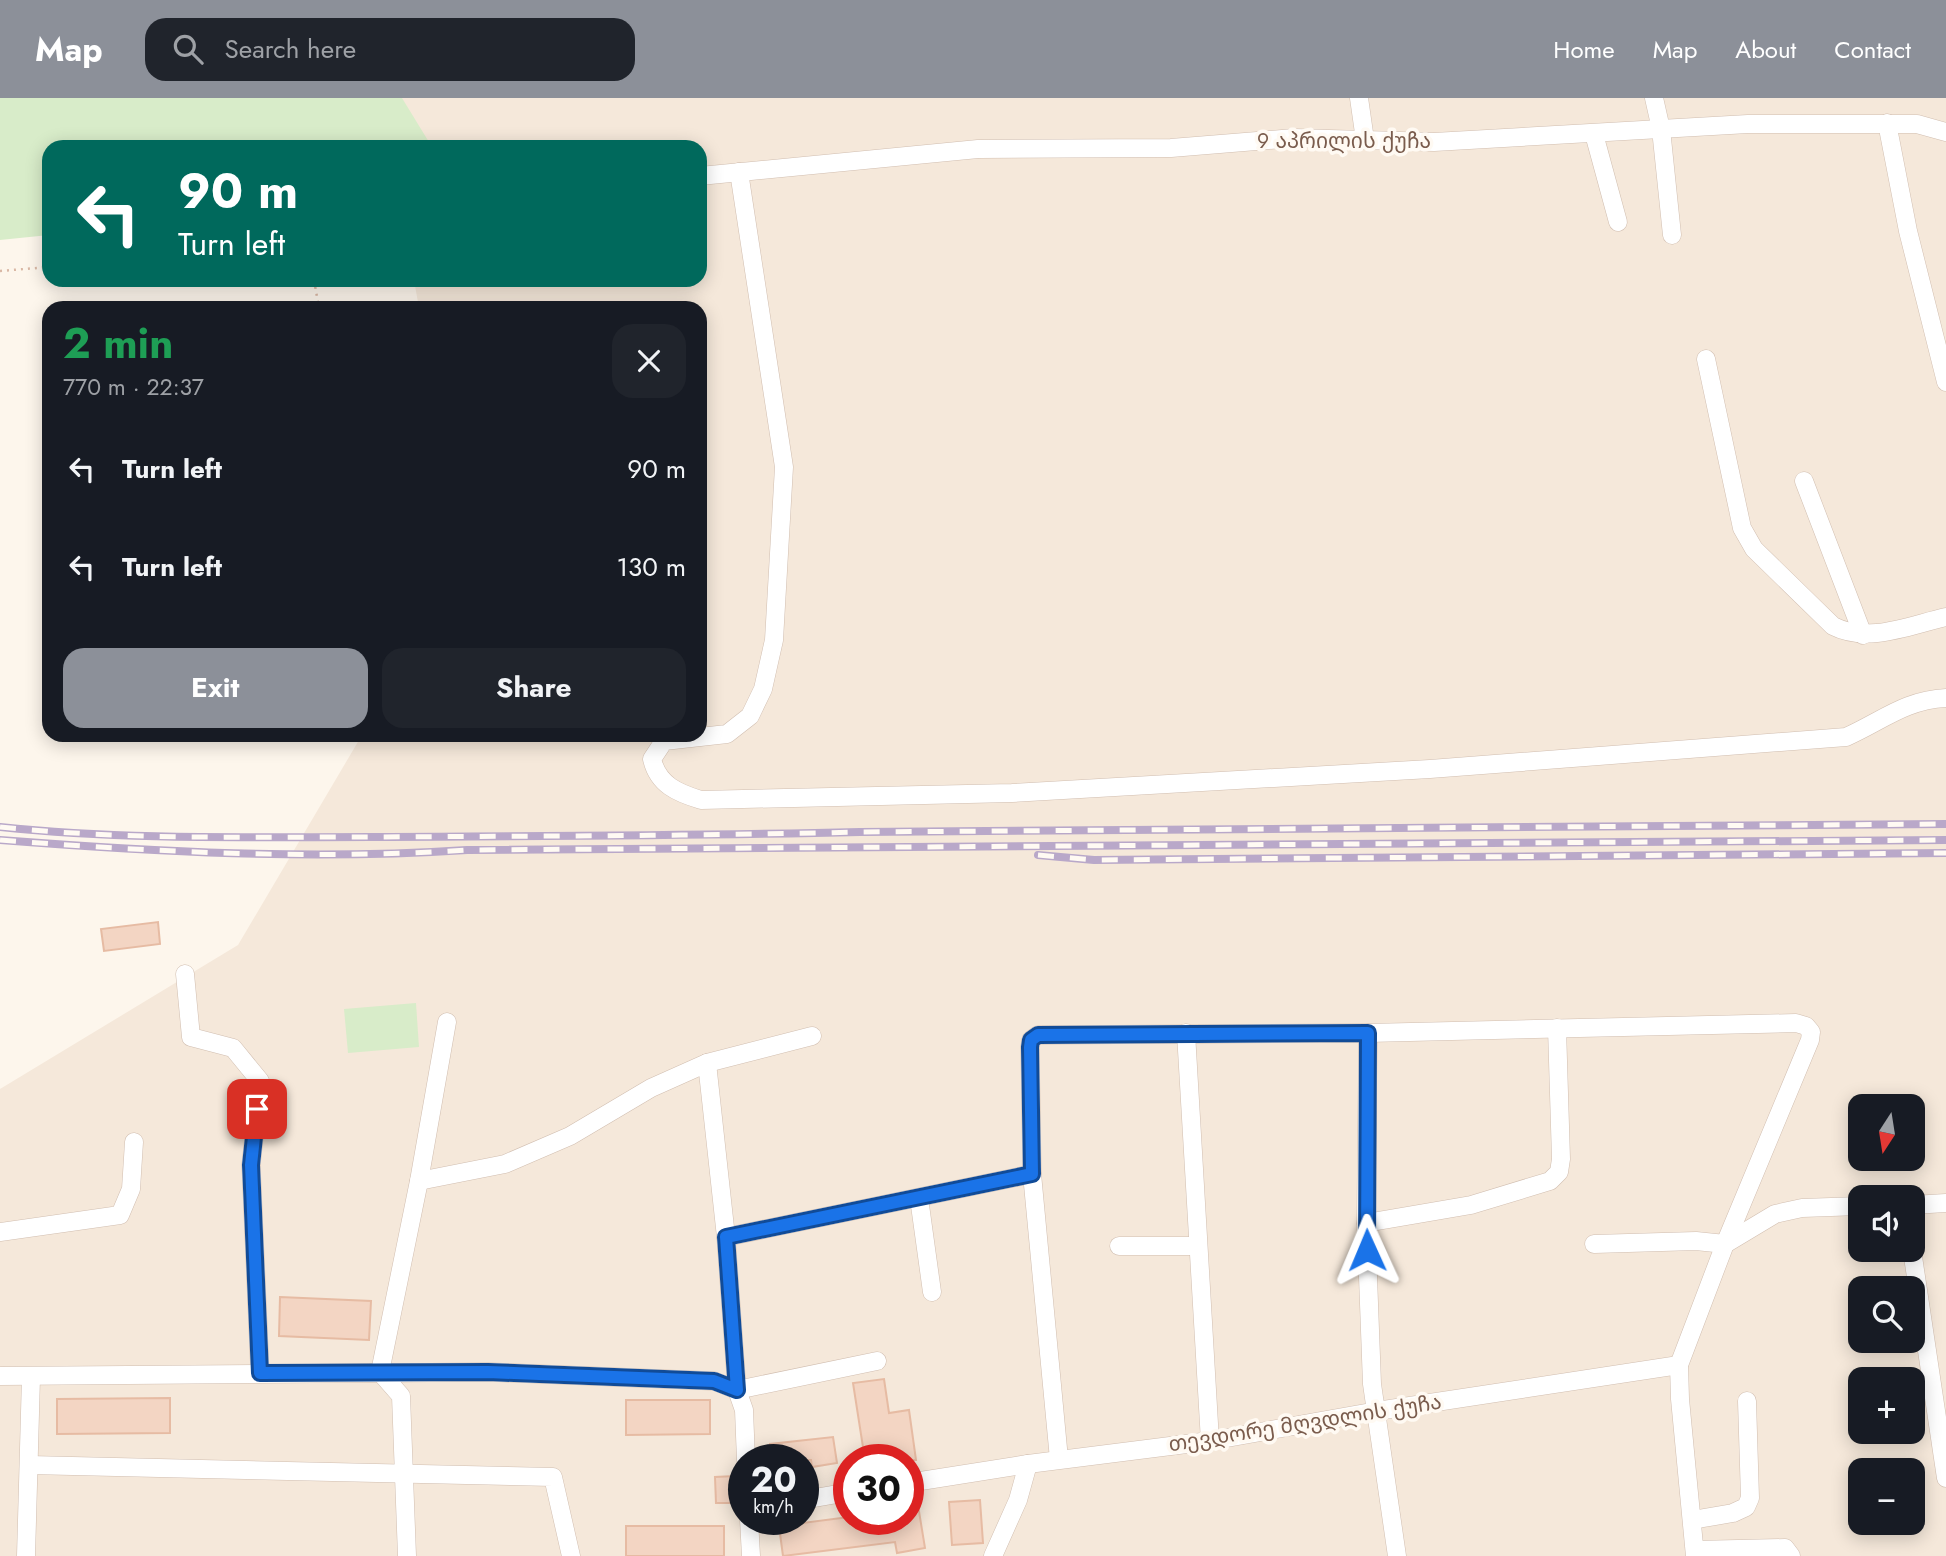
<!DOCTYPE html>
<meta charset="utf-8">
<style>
:root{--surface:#171b24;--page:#20242c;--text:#f1f3f6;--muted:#9ea1a6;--accent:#8c9099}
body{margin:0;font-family:Jost,"Noto Sans Georgian",sans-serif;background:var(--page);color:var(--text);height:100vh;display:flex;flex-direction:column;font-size:26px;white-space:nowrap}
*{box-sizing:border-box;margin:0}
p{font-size:23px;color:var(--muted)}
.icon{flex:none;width:38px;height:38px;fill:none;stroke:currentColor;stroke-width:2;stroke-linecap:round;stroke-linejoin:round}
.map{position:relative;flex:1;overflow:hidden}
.drawer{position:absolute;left:42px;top:203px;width:665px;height:441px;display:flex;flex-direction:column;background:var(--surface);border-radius:21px;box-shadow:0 4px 18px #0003}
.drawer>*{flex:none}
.banner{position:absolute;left:42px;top:42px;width:665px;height:147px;border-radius:21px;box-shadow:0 4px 18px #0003;background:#00695c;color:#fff;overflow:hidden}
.needle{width:46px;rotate:192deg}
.buttons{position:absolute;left:1848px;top:996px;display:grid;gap:14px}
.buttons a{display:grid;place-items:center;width:77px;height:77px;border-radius:14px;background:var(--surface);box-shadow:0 4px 18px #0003;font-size:35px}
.speed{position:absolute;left:728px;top:1346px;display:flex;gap:14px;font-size:35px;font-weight:700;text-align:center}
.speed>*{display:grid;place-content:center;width:91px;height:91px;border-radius:50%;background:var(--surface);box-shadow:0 4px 18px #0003;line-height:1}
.speed small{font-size:18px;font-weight:400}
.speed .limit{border:10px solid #d22;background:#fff;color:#111}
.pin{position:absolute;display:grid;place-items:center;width:60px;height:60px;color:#fff;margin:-30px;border-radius:14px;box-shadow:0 4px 10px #0006}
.me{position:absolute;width:77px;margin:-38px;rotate:359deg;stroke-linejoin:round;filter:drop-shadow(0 0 5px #0008)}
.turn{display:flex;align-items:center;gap:24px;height:147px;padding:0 21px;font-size:32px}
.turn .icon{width:91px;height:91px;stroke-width:2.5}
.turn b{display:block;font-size:49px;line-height:60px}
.round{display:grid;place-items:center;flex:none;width:74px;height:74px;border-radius:21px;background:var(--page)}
.overview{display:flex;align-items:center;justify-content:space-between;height:119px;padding:0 21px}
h1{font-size:42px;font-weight:700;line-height:52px;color:#1e9e55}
.action{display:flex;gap:14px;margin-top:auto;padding:14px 21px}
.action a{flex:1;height:80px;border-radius:21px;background:var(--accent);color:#fff;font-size:28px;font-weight:700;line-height:80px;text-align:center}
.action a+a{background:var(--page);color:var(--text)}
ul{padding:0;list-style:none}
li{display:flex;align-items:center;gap:21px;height:98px;padding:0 21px}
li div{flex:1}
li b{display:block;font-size:26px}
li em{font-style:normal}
header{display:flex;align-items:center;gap:42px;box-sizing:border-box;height:98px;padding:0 35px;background:var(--accent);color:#fff}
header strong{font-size:33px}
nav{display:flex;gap:38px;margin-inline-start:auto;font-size:24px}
.search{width:490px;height:63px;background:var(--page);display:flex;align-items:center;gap:18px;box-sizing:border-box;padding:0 24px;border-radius:21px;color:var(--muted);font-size:26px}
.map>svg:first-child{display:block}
.residential{fill:#f5e8da;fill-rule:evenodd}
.green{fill:#d8ecc9}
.building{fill:#f3d5c3;stroke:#e6bba3;stroke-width:2}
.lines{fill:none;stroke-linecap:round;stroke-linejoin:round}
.minor-casing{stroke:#d1beb0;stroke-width:19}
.path{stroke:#d9b8a5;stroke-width:2.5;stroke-dasharray:2 5;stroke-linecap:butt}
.minor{stroke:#fff;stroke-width:18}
.rail-casing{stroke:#b9a8c9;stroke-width:8}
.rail{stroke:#fffaf3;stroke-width:5;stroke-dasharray:16;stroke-linecap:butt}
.route-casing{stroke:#114b97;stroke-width:18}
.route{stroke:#1a73e8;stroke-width:12}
.labels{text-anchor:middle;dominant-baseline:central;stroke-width:7;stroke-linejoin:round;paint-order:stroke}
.street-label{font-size:21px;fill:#7a5c4d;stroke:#fffaf3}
</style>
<header>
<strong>Map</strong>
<div class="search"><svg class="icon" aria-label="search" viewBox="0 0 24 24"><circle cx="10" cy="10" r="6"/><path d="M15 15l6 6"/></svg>Search here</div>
<nav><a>Home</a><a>Map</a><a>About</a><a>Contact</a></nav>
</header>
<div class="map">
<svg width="1946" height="1458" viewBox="0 0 1946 1458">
<rect width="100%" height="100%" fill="#fdf6ec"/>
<path class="residential" d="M 381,0 L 1946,0 L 1946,1458 L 0,1458 L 0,991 L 238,847 L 362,637 L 700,637 L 700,210 L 419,210 L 414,182 L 700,182 L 700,49 L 390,49 ZM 1860,1008 L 1913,1008 L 1913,1060 L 1860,1060 ZM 1860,1099 L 1913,1099 L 1913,1152 L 1860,1152 ZM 1860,1190 L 1913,1190 L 1913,1242 L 1860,1242 ZM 1860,1281 L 1913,1281 L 1913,1334 L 1860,1334 ZM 744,1362 L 803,1362 L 803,1421 L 744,1421 ZM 849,1362 L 908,1362 L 908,1421 L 849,1421 ZM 1860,1372 L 1913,1372 L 1913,1424 L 1860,1424 Z"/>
<g class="green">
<path d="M 0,0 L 402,0 L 432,49 L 49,49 L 49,137 L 0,142 Z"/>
<path d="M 416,905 L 419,949 L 348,955 L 344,911 Z"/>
</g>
<g class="building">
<path d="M 158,824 L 160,846 L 104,853 L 101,831 Z"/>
<path d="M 280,1199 L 371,1203 L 369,1242 L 279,1238 Z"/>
<path d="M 884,1281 L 889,1315 L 909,1312 L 916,1362 L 865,1362 L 853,1285 Z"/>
<path d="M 170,1300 L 170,1335 L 57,1336 L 57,1301 Z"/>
<path d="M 626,1302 L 710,1302 L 710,1336 L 626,1337 Z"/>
<path d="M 833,1339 L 837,1365 L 812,1369 L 811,1362 L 771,1362 L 770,1346 Z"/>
<path d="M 735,1378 L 736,1405 L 716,1405 L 715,1379 Z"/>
<path d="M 916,1395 L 925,1450 L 897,1455 L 895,1444 L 783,1458 L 779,1428 L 849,1419 L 908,1421 L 908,1396 Z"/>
<path d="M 980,1402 L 983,1445 L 952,1447 L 949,1404 Z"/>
<rect x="626" y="1428" width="98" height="30"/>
</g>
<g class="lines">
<defs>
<g id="minor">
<path d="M 1359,0 L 1365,42"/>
<path d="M 1654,0 L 1661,31 L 1672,137"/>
<path d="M 1887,25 L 1908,133 L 1946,284"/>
<path d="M 1594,36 L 1618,124"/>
<path d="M 739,74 L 784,369 L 774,542 L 763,591 L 750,618 L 727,636 L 664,643 L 652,661 C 658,687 678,695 701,702 L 1012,695 L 1430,671 L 1846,639 C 1882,623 1905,602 1946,600"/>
<path d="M 700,78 L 978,51 L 1171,50 L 1294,40 L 1434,44 L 1748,26 L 1917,26 L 1946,34"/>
<path d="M 1706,261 L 1742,430 L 1754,451 L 1833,528 C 1868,546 1910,527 1946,519"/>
<path d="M 1804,383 L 1863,537"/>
<path d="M 185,876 L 191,939 L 233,950 L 260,983 L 251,1067 L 260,1275"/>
<path d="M 1186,935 L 1210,1343"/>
<path d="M 1368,935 L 1366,1125 L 1372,1286 L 1397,1458"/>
<path d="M 707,965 L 726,1139 L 737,1292 L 744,1312 L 746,1362"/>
<path d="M 419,1083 L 505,1066 L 570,1038 L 651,990 L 707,965 L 812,938"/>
<path d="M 919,1100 L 932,1194"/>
<path d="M 1913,1107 L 1946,1105"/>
<path d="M 1366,1125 L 1471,1107 L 1550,1083 L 1559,1074 L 1561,1061 L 1557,930"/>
<path d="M 0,1134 L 120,1117 L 131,1091 L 134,1044"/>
<path d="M 726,1139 L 1032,1076"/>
<path d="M 1594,1146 L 1696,1143 L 1725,1146"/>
<path d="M 1725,1146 L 1775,1116 L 1802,1110 L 1860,1108"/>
<path d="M 1119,1148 L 1198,1148"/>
<path d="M 1912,1152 L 1946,1380"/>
<path d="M 0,1278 L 488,1274 L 714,1283 L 737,1292"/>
<path d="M 737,1292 L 877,1263"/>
<path d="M 1059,1361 L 1032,1076 L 1030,949 L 1031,942 L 1038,937 L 1368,935 L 1796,925 L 1806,928 L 1811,934 L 1810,942 L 1725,1146 L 1679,1267 L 1680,1301 L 1695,1458"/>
<path d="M 29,1367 L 553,1379 L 571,1458"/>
<path d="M 908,1385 L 1028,1366"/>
<path d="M 803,1402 L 849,1394"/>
<path d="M 749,1421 L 751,1458"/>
<path d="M 1692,1422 L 1733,1415 L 1746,1409 L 1750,1400 L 1747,1303"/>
<path d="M 1695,1452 L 1785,1450 L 1791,1458"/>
<path d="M 26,1458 L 31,1279"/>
<path d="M 407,1458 L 401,1298 L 380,1274 L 419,1083 L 447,924"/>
<path d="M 993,1458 L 1018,1402 L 1028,1366 L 1210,1343 L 1377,1313 L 1679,1267"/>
</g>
</defs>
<use href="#minor" class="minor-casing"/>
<g class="path">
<path d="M 0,173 L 49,169"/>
<path d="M 314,182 L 319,210"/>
</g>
<use href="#minor" class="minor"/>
<defs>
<g id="rail">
<path d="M 0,729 C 123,742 248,739 371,739 C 534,738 697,738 860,734 L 1946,726"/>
<path d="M 0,742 C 156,754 311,762 467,752 L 1946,742"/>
<path d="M 1038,757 L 1094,762 L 1946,755"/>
</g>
</defs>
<use href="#rail" class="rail-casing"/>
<use href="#rail" class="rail"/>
</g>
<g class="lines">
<defs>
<path id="route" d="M 257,1011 L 251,1067 L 260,1275 L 488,1274 L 714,1283 L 737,1292 L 726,1139 L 1032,1076 L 1030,949 L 1031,942 L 1038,937 L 1368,935 L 1367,1152"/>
</defs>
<use href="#route" class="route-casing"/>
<use href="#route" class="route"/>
</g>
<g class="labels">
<g class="street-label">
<text x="1344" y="43">9 აპრილის ქუჩა</text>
<text transform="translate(1305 1325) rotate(-9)">თევდორე მღვდლის ქუჩა</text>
</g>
</g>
</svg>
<div class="buttons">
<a><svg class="needle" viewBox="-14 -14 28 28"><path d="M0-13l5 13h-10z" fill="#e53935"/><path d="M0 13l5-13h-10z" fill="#9ea1a6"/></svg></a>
<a><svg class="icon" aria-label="sound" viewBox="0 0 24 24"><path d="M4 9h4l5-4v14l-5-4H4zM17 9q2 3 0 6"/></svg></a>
<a><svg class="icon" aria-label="search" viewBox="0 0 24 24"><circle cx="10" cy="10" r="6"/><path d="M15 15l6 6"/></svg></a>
<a>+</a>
<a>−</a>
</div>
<div class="speed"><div>20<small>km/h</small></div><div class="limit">30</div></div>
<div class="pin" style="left:257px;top:1011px;background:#d93025"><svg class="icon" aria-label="arrive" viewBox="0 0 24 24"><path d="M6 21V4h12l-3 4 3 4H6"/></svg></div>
<svg class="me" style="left:1367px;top:1152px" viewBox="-20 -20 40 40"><path d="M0-17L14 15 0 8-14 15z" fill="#1a73e8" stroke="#fff" stroke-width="4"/></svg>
<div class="banner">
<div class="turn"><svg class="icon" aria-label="left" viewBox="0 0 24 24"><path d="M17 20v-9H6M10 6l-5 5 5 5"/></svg><div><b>90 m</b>Turn left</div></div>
</div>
<section class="drawer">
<div class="overview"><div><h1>2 min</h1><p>770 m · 22:37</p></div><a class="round"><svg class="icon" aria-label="close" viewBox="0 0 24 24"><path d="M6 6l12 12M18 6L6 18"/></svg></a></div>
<ul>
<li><svg class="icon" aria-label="left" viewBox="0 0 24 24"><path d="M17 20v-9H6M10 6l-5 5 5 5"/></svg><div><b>Turn left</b></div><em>90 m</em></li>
<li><svg class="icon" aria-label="left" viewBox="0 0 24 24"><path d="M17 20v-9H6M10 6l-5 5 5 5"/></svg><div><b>Turn left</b></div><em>130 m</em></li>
</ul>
<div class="action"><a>Exit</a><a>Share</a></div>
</section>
</div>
